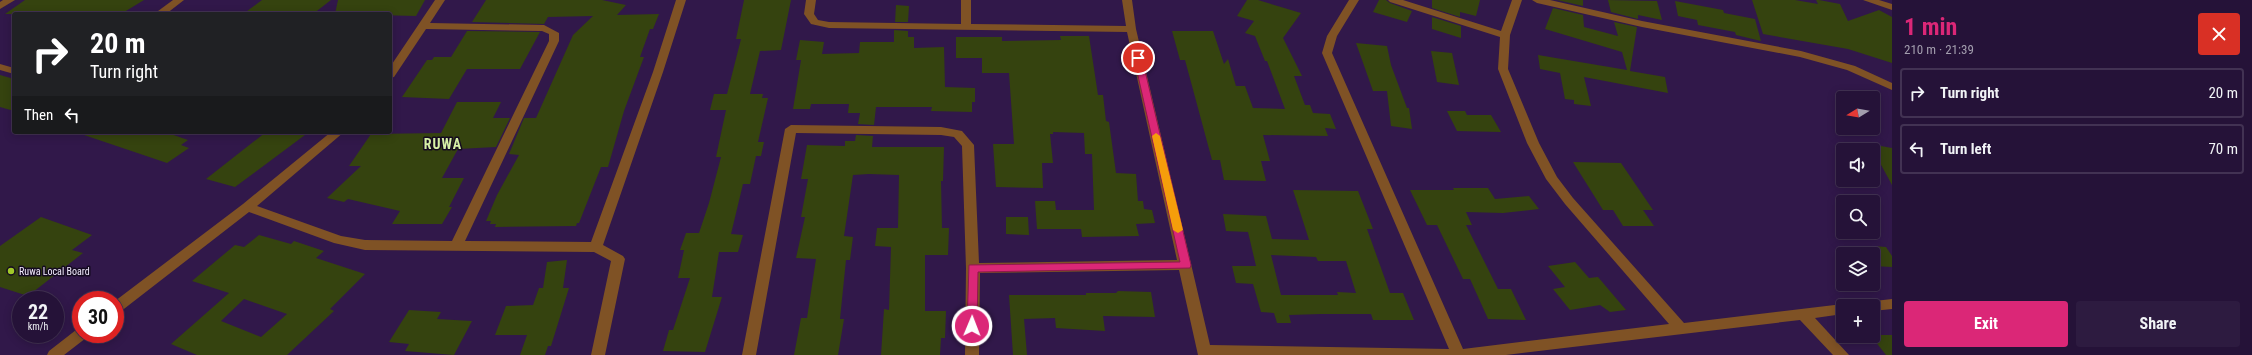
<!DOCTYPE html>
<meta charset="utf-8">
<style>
:root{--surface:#251238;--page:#2d1b40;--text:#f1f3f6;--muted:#a39eae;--line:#423253;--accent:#db2777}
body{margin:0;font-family:"Roboto Condensed",sans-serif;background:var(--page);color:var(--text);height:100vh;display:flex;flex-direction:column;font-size:15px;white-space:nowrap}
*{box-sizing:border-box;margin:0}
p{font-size:13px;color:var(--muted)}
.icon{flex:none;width:22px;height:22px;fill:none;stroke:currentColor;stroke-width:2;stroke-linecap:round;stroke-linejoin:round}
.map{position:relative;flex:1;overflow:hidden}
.details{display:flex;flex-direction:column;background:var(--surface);width:360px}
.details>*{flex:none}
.hud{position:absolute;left:12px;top:12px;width:380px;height:122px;border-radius:4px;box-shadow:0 2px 10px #0003,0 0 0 1px var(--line);background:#202124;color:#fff;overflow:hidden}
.needle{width:26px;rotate:259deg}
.controls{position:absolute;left:1836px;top:91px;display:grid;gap:8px}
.controls a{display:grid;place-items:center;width:44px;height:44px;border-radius:4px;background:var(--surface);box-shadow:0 2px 10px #0003,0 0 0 1px var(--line);font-size:20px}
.speed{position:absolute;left:12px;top:291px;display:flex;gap:8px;font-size:20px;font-weight:700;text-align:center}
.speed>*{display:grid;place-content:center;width:52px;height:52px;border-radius:50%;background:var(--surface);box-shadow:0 2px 10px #0003,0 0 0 1px var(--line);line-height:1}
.speed small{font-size:10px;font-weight:400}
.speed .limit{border:6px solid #d22;background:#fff;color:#111}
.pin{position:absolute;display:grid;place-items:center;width:34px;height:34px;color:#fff;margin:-17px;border:2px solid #fff;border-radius:50%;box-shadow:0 1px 4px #0007}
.me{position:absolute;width:44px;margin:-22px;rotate:1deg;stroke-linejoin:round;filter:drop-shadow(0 0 3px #0008)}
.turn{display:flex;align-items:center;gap:14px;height:84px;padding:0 12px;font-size:18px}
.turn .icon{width:52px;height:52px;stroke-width:2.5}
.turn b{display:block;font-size:28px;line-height:34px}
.then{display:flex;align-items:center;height:38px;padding:0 12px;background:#0003;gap:8px;font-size:15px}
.round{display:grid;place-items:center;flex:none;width:42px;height:42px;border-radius:4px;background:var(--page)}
.headline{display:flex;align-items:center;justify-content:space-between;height:68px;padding:0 12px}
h1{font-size:24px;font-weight:700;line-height:30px;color:var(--accent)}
.action{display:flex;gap:8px;margin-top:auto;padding:8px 12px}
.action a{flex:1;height:46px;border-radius:4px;background:var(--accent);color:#fff;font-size:16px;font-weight:700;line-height:46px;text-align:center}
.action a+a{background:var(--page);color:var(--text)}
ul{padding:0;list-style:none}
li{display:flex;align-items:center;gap:12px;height:50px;margin:0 8px 6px;padding:0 4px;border:2px solid var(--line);border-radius:4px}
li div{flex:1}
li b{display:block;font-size:15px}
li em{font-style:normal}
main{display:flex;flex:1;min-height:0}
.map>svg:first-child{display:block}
.building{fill:#35430f;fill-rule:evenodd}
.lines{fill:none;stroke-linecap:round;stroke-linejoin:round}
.minor{fill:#7f5225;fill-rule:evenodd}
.route{fill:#db2777;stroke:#8e194d}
.slow{fill:#f59e0b}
.poi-dot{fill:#a1c92a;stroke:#140a20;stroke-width:1.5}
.labels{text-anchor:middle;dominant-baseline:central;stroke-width:3;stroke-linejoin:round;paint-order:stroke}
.poi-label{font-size:10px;fill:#f2ebfe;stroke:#140a20;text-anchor:start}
.district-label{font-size:14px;font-weight:bold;letter-spacing:1px;fill:#d6f0a5;stroke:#140a20}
</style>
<main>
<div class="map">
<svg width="1892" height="355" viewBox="0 0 1892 355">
<rect width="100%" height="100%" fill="#31184a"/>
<g class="building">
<path d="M 25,0 L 144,0 L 121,14 L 5,14 Z"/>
<path d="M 262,0 L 331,0 L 313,14 L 243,14 Z"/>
<path d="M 338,0 L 425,0 L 416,16 L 335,14 Z"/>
<path d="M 486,0 L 602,0 L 626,5 L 617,15 L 659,14 L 653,29 L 650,29 L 640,57 L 644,57 L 624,111 L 608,167 L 601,167 L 579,223 L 577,223 L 576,226 L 495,227 L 496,224 L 490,224 L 491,221 L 486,221 L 497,195 L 519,155 L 509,154 L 524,118 L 536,118 L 573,35 L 593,16 L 548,17 L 544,24 L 472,22 Z"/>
<path d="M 744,0 L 791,0 L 781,50 L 760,51 L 750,94 L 763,94 L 762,98 L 768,98 L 758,142 L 764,142 L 761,156 L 756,156 L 750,184 L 743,184 L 731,234 L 743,235 L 738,252 L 719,252 L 712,297 L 722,297 L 705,352 L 663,351 L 669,330 L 673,330 L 690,278 L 678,278 L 684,250 L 680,250 L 686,233 L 699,233 L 709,203 L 721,157 L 716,157 L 726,110 L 710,110 L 714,94 L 727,94 L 741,39 L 736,39 Z"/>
<path d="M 1247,0 L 1258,0 L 1301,13 L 1283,38 L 1302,76 L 1294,76 L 1305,105 L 1310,105 L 1313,113 L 1330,114 L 1336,129 L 1325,128 L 1328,136 L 1263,135 L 1270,161 L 1261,161 L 1266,181 L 1224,180 L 1220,160 L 1212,160 L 1185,60 L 1180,60 L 1172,31 L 1213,31 L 1224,64 L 1228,59 L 1236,86 L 1245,86 L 1253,108 L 1285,109 L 1267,61 L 1265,61 L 1255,36 L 1245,33 L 1254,21 L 1237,16 Z"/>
<path d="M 1379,0 L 1386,0 L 1390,3 L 1412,11 L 1407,22 L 1373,12 Z"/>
<path d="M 1432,0 L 1480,0 L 1476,16 L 1460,12 L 1460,17 L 1432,8 Z"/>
<path d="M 1557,0 L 1583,0 L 1583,6 Z"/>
<path d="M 1608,0 L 1657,1 L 1662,20 L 1638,15 L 1638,19 L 1611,12 Z"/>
<path d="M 1752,0 L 1795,0 L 1818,4 L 1816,0 L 1819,0 L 1840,4 L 1848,21 L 1879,10 L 1892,17 L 1892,63 L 1848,49 L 1763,34 Z"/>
<path d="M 1675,1 L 1723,10 L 1724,13 L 1755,19 L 1761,41 L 1736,35 L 1735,32 L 1698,25 L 1697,20 L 1678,16 Z"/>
<path d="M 896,5 L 909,6 L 908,22 L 895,22 Z"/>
<path d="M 1553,8 L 1583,15 L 1584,27 L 1618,36 L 1614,22 L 1637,27 L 1630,71 L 1665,77 L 1668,93 L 1584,77 L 1591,106 L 1574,104 L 1574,100 L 1565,99 L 1560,73 L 1540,69 L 1538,55 L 1627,70 L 1622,52 L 1545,29 Z"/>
<path d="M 1432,17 L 1461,26 L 1461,38 L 1432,29 Z"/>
<path d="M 894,30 L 908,31 L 908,37 L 914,37 L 914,48 L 944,47 L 945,87 L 975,88 L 975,102 L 972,102 L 972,112 L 931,111 L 932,107 L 876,107 L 874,125 L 858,124 L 860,113 L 848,113 L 849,104 L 811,104 L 810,109 L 793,109 L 801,60 L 796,60 L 800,40 L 824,42 L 822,54 L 859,53 L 860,42 L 894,42 Z"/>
<path d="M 467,31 L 540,32 L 520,69 L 467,69 L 449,99 L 402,97 L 427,60 L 432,60 L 434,57 L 451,57 Z"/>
<path d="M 1060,36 L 1089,36 L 1098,95 L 1103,95 L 1106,121 L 1109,122 L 1116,173 L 1136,174 L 1138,201 L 1143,201 L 1144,209 L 1152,210 L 1155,223 L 1136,224 L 1139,236 L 1082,237 L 1081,229 L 1037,229 L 1035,201 L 1055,201 L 1056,210 L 1094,210 L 1092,154 L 1085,154 L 1084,133 L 1053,132 L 1053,134 L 1050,134 L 1053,163 L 1042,163 L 1043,188 L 996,187 L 993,144 L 1014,144 L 1009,73 L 982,73 L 982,58 L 956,58 L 956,37 L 1002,37 L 1002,41 L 1061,40 Z"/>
<path d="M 1356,43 L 1387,46 L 1391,65 L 1407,108 L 1409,108 L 1412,129 L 1391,126 L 1387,91 L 1373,91 Z"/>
<path d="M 1431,51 L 1452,53 L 1459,85 L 1437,82 Z"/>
<path d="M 0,75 L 14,79 L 14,111 L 0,107 Z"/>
<path d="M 457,102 L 501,102 L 493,118 L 510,118 L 496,147 L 458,149 L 442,178 L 464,178 L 449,207 L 452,207 L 442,224 L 392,224 L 400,211 L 348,199 L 344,202 L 327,198 L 361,166 L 349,166 L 371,134 L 441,133 Z"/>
<path d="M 1447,111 L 1465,111 L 1467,115 L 1491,115 L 1501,132 L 1457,131 Z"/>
<path d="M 85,132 L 165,132 L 188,140 L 181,145 L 189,148 L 167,163 L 84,135 Z"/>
<path d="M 266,132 L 309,132 L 235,187 L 206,179 Z"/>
<path d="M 856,135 L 873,136 L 872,147 L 944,147 L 943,181 L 941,181 L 942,228 L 949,228 L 948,255 L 925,255 L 925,311 L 946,311 L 945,338 L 941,338 L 940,355 L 881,355 L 884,309 L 889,310 L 891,247 L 875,246 L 877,228 L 898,228 L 899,175 L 869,174 L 853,175 L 844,236 L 853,237 L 850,260 L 846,260 L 840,319 L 844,319 L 838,355 L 794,355 L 801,318 L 807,318 L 816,259 L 796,258 L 805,217 L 801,217 L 808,179 L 801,179 L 807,145 L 845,146 L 845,141 L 855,141 Z"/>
<path d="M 1870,144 L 1892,148 L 1892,185 L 1873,150 Z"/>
<path d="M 1573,162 L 1621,163 L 1653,210 L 1643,210 L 1654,226 L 1623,226 L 1613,210 L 1603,210 Z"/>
<path d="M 1453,188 L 1488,188 L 1495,199 L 1529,196 L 1539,209 L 1503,213 L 1466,212 L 1472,225 L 1466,225 L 1498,289 L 1511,289 L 1526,320 L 1488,319 L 1470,279 L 1463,279 L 1437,225 L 1427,225 L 1410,190 L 1454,190 Z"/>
<path d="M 1293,190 L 1358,191 L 1373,229 L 1367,229 L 1390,293 L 1403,293 L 1414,320 L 1373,320 L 1371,314 L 1321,314 L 1289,315 L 1291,323 L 1277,323 L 1274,313 L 1261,312 L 1253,284 L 1236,283 L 1232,266 L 1256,266 L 1248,232 L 1226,231 L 1223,214 L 1266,216 L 1272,239 L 1309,240 ZM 1271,255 L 1316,257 L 1318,261 L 1346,261 L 1356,293 L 1337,292 L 1338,295 L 1281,295 Z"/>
<path d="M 41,217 L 92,235 L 72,250 L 83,253 L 28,296 L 0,287 L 0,246 Z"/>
<path d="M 1006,217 L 1028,217 L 1029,235 L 1006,234 Z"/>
<path d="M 259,235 L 291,244 L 294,241 L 324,251 L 316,258 L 365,274 L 330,309 L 334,311 L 287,355 L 197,355 L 171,344 L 229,293 L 192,281 L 235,245 L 244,247 ZM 244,299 L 287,314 L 261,337 L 221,321 Z"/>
<path d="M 1873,246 L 1886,247 L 1892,256 L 1892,267 L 1873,266 Z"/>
<path d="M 567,260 L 563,288 L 569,288 L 551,346 L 548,346 L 545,355 L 520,355 L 527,335 L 495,335 L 506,306 L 533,305 L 539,288 L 543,288 L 547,262 Z"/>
<path d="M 1575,262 L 1589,278 L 1598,277 L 1626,310 L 1610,312 L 1600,305 L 1570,310 L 1553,289 L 1565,287 L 1548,266 Z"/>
<path d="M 1118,291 L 1151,292 L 1155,317 L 1103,316 L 1105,331 L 1056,328 L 1055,318 L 1024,319 L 1027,355 L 1013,355 L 1009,295 L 1086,295 L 1086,293 L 1116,293 Z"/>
<path d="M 409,310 L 441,312 L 437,319 L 472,321 L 454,355 L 405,351 L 409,344 L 389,342 Z"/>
<path d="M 1873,335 L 1892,335 L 1892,355 L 1886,355 L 1871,336 Z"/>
</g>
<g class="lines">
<g class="minor">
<path d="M 3,0 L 15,0 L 0,9 L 0,2 Z"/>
<path d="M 173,0 L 184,0 L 166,14 L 154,14 Z"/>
<path d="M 435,0 L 445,0 L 430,23 L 544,25 L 559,33 L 559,41 L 465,241 L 591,242 L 653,72 L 676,0 L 686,0 L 663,72 L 603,245 L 623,256 L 625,259 L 605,355 L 591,355 L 611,261 L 594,252 L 365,250 L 334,243 L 249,212 L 120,312 L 115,313 L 115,301 L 243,204 L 331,132 L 344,132 L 257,206 L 341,236 L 365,240 L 452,241 L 549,41 L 549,34 L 542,31 L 426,29 L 394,77 L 390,78 L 390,67 Z"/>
<path d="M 806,0 L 816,0 L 814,14 L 818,20 L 829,22 L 961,24 L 961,0 L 971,0 L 971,24 L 1126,26 L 1122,0 L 1132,0 L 1136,29 L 1210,345 L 1449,349 L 1322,53 L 1327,36 L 1349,0 L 1359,0 L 1337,36 L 1332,53 L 1463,349 L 1669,324 L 1565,204 L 1546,179 L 1527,143 L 1498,69 L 1500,37 L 1390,2 L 1388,0 L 1403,0 L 1501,31 L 1512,0 L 1522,0 L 1510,35 L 1508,69 L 1539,143 L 1557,177 L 1573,198 L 1684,323 L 1843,304 L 1848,306 L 1843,306 L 1843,314 L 1815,318 L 1849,355 L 1833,355 L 1800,320 L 1506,355 L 1198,355 L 1179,270 L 980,273 L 979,355 L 965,355 L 966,268 L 962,146 L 954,137 L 941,135 L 796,133 L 756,355 L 742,355 L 785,129 L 791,125 L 941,127 L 962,131 L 974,145 L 979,263 L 1177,260 L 1127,32 L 829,28 L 811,24 L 804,14 Z"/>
<path d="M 1532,0 L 1550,0 L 1642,21 L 1801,51 L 1855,66 L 1892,83 L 1892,90 L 1847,70 L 1800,57 L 1642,27 L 1537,3 Z"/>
<path d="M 1863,0 L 1879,0 L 1892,4 L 1892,10 Z"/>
<path d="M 0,64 L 14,68 L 14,74 L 0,70 Z"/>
<path d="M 1892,299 L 1892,309 L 1873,311 L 1873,306 L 1864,306 L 1866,302 Z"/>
<path d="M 81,328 L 81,334 L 88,334 L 86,338 L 64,355 L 47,355 L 49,351 L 76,330 Z"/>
</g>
</g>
<path class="route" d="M 1138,56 L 1142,58 L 1191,265 L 1190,268 L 978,272 L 977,326 L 976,329 L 968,329 L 967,326 L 969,265 L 1180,262 L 1134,58 Z"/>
<path class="slow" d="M 1156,133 L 1160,136 L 1183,230 L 1178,233 L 1173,230 L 1152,136 Z"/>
<circle class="poi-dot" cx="11" cy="271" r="4"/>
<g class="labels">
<g class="poi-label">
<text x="19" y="271">Ruwa Local Board</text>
</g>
<g class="district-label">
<text x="443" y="144">RUWA</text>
</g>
</g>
</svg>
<div class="controls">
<a><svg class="needle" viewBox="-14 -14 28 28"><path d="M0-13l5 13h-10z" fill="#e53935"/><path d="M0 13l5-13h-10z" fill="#a39eae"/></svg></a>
<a><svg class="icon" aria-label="sound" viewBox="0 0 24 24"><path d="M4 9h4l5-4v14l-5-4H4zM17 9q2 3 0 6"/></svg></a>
<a><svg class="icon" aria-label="search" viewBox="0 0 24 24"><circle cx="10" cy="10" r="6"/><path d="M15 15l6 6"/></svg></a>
<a><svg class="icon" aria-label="layers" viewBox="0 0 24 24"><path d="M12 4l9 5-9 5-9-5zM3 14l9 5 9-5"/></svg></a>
<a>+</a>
</div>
<div class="speed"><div>22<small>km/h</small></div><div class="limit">30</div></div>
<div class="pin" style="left:1138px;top:58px;background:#d93025"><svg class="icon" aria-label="arrive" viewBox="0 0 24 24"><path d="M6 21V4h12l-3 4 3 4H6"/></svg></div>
<svg class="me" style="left:972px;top:326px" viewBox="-20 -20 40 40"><circle r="17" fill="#db2777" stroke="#fff" stroke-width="3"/><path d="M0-11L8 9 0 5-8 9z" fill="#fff"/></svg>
<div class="hud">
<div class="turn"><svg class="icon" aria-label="right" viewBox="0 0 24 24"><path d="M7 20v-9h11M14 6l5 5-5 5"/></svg><div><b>20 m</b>Turn right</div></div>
<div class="then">Then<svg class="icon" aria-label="left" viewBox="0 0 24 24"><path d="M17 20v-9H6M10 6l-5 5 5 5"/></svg></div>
</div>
</div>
<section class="details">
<div class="headline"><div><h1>1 min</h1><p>210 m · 21:39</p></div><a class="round" style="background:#d93025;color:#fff"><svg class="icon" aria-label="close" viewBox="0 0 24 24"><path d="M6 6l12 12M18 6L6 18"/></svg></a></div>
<ul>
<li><svg class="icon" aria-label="right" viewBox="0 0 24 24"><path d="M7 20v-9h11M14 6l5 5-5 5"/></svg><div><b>Turn right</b></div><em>20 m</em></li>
<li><svg class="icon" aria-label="left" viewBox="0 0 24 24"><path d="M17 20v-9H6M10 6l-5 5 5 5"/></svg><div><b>Turn left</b></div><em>70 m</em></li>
</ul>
<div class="action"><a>Exit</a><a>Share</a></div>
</section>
</main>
